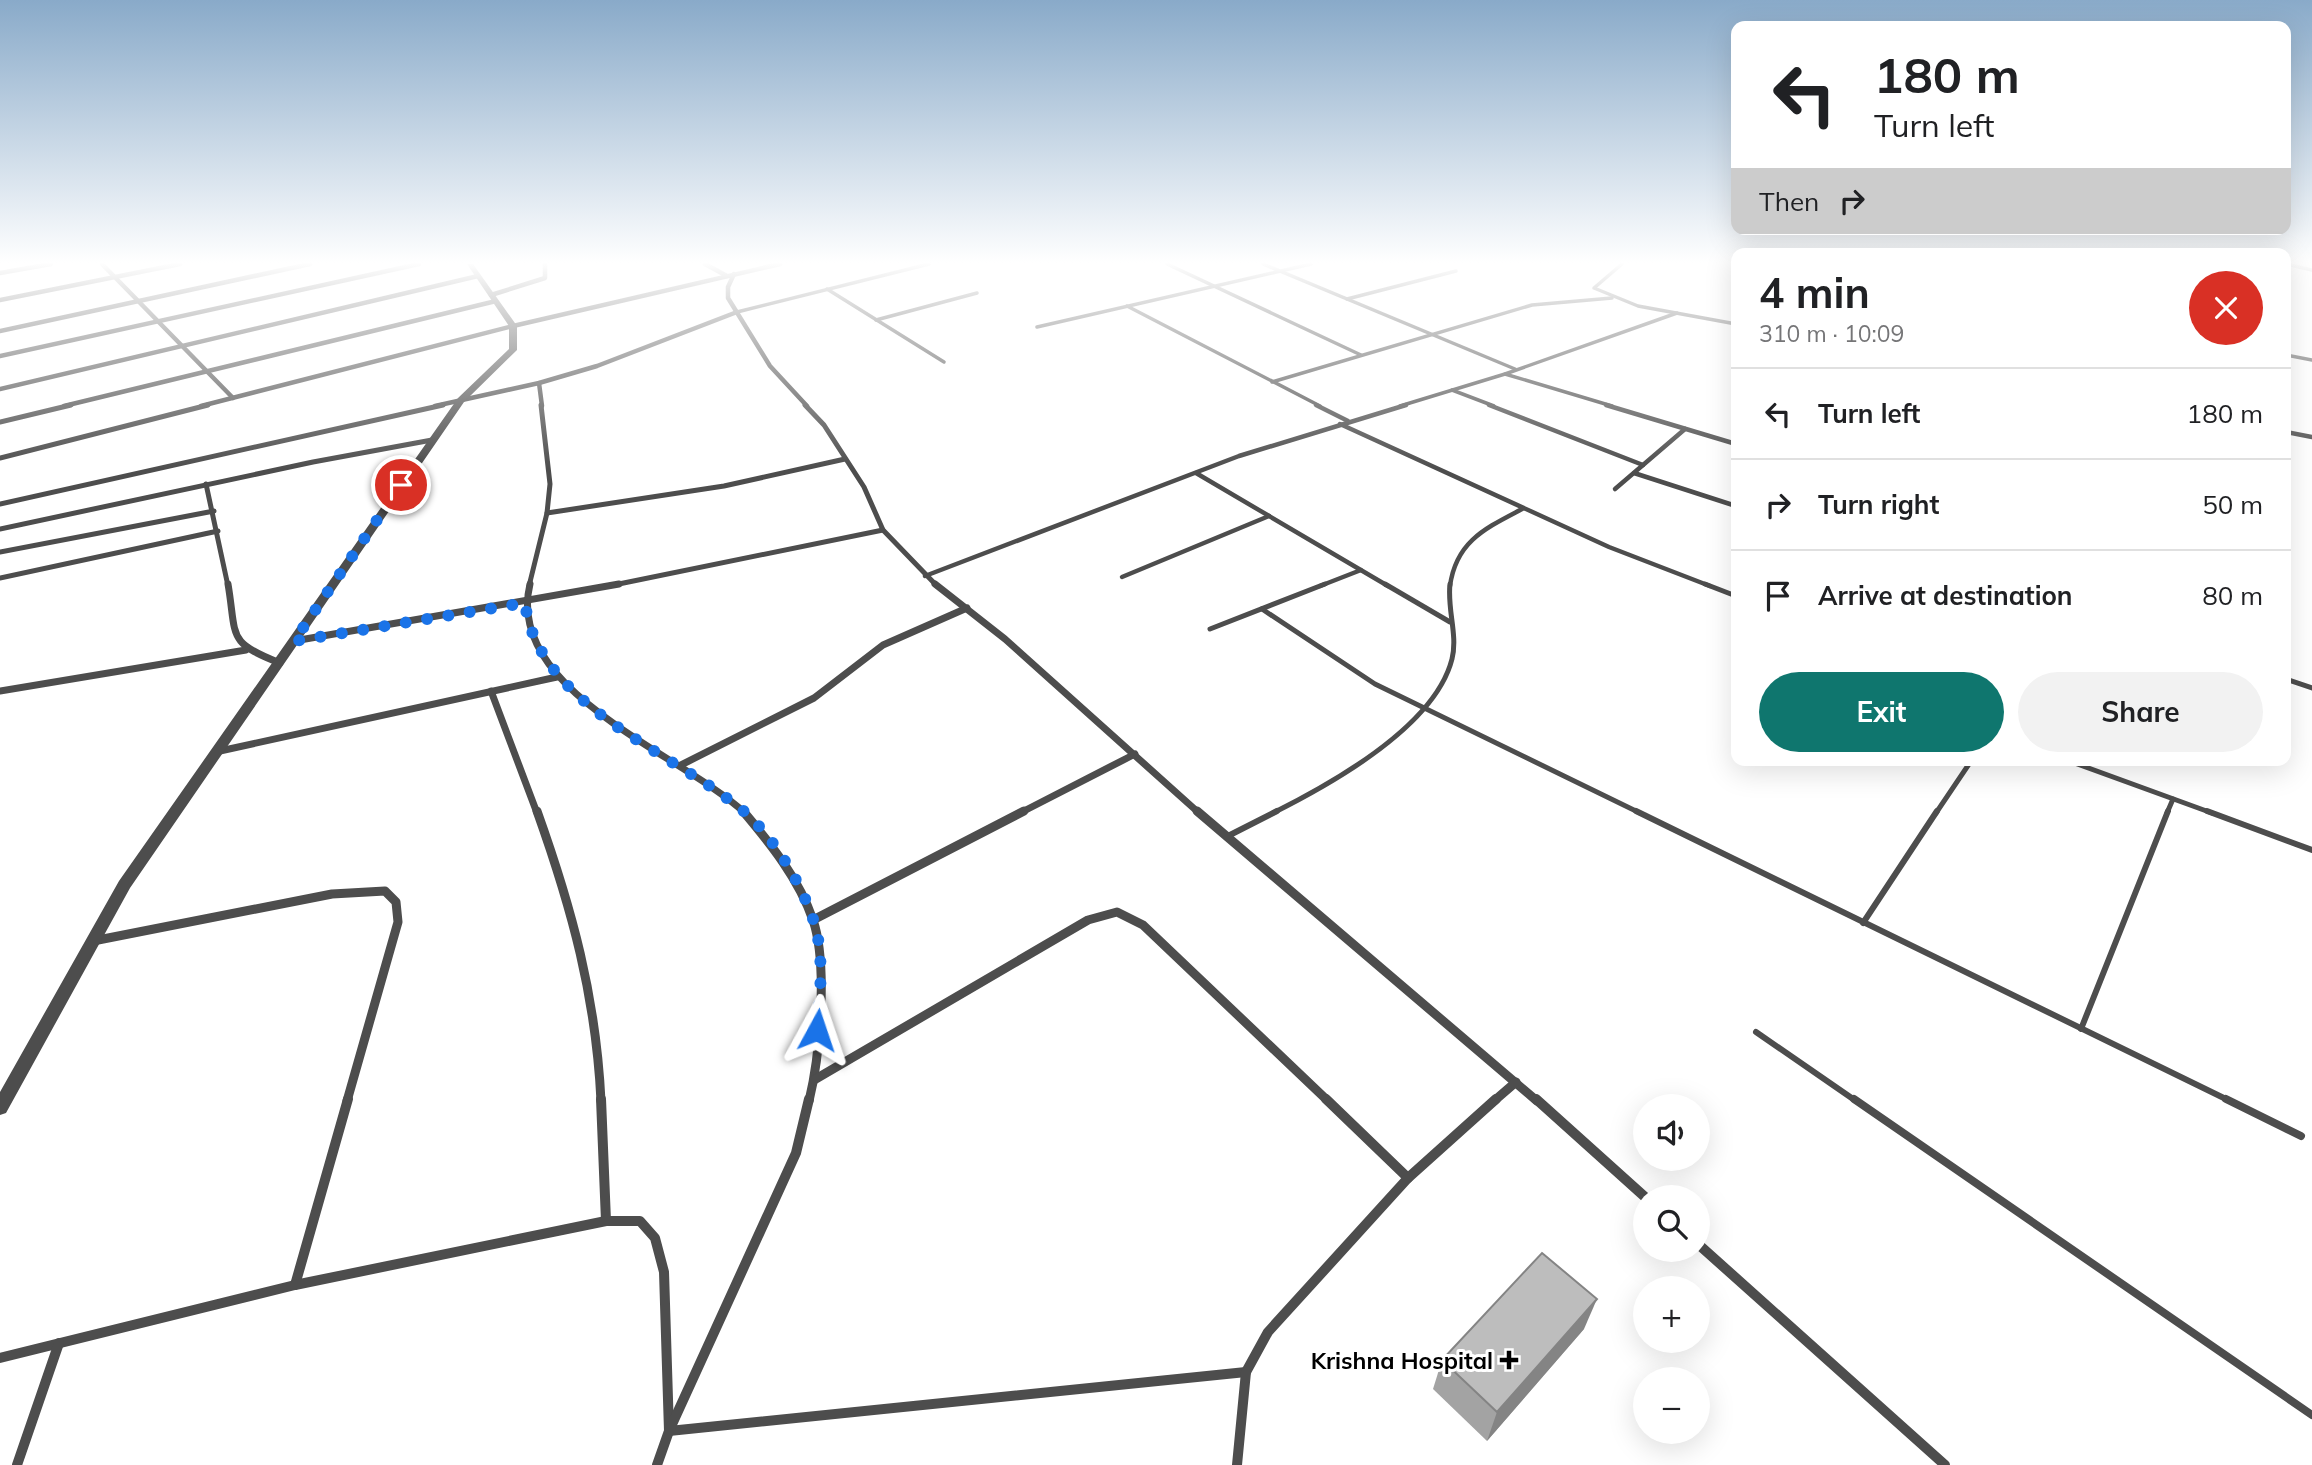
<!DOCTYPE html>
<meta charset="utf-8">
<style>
:root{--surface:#fff;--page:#f2f2f2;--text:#202124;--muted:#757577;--line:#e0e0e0;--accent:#0f766e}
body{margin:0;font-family:Mulish,sans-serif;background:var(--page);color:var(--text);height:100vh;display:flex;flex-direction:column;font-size:26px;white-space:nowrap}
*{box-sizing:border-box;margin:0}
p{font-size:23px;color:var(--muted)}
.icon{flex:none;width:38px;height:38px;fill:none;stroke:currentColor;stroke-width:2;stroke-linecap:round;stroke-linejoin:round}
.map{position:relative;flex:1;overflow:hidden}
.drawer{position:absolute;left:1731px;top:248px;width:560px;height:518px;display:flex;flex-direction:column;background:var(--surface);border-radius:14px;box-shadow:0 7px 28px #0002}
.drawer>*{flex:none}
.top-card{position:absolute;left:1731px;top:21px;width:560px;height:214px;border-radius:14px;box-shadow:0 7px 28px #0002;background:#fff;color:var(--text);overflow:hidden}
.controls{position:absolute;left:1633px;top:1094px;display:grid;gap:14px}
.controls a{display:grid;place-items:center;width:77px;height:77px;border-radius:50%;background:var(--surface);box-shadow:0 7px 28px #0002;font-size:35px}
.pin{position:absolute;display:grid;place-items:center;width:60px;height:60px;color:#fff;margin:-30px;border:4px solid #fff;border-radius:50%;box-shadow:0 2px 7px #0007}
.me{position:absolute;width:77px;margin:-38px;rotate:5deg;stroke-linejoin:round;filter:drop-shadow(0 0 5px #0008)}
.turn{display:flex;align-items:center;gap:24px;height:147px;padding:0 28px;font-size:32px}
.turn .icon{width:91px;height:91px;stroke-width:2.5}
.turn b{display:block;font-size:49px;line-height:60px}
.then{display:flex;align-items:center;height:66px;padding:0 28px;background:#0003;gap:14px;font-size:26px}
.round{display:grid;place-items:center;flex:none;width:74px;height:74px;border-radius:37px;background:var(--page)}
.headline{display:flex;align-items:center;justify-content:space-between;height:119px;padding:0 28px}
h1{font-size:42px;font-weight:700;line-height:52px}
.primary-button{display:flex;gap:14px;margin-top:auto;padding:14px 28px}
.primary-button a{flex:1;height:80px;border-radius:42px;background:var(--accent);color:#fff;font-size:28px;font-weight:700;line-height:80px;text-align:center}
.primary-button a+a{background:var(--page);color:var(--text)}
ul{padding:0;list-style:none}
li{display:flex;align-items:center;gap:21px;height:91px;padding:0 28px;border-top:2px solid var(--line)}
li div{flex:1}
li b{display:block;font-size:26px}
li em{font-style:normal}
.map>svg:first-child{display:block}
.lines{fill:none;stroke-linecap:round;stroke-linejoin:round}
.service-far4{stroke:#4d4d4d;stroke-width:3.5}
.service-far3{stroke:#4d4d4d;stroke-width:4.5}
.service-far2{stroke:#4d4d4d;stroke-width:5}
.service-far1{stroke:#4d4d4d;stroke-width:6}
.service{stroke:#4d4d4d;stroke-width:8}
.minor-far4{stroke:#4d4d4d;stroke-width:4.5}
.minor-far3{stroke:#4d4d4d;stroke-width:5}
.minor-far2{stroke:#4d4d4d;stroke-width:7}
.minor-far1{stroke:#4d4d4d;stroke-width:9}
.minor{stroke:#4d4d4d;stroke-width:10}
.tertiary{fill:#4d4d4d;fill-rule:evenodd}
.wall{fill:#a3a3a3}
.shaded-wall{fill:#848484}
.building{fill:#bdbdbd;stroke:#848484;stroke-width:2}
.route{stroke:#1a73e8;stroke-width:12;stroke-dasharray:0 21.6}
.poi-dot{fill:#000;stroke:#fff;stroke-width:2.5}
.labels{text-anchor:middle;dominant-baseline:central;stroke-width:6;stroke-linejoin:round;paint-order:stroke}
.near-poi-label{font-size:23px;font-weight:bold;fill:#000;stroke:#fff;text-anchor:end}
</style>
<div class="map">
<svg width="2312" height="1465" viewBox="0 0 2312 1465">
<rect width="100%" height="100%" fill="#fff"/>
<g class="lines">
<g class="service-far4">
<path d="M 1167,264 L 1361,355"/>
<path d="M 1263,264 L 1515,369"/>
<path d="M 1622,264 L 1594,288 L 1638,306 L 1736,324"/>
<path d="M 2286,264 L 2312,270"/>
<path d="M 827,289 L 944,362"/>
<path d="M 1347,299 L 1456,271"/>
<path d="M 1127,306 L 1320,406"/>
<path d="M 737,312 L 929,264"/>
<path d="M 876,320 L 977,293"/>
<path d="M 1037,327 L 1311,264"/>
<path d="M 2286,355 L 2312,360"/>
<path d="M 1505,374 L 1612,406"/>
<path d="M 1272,382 L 1532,305 L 1612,298"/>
<path d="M 1452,390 L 1494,406"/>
<path d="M 1400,406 L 1505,374 L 1677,313"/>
</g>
<g class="service-far3">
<path d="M 1316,405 L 1348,421"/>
<path d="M 1489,405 L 1643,465"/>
<path d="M 1606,405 L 1736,444"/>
<path d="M 1340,424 L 1609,547 L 1710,586"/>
<path d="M 2286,432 L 2312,437"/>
<path d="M 1196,473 L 1388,586"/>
<path d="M 1634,473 L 1736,506"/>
<path d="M 1615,489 L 1685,429"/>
<path d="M 925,576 L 1239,456 L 1406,405"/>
<path d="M 1122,577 L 1269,516"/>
<path d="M 1320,586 L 1361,570"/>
<path d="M 1450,586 C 1456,541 1486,528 1522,509"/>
</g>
<g class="service-far2">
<path d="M 1385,584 L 1450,622"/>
<path d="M 1705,584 L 1736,596"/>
<path d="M 1262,609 L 1375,684 L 1640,813"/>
<path d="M 1210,629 L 1325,584"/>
<path d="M 2286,679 L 2312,688"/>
<path d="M 2069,761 L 2212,813"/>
<path d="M 1273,813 C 1331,784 1435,726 1452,659 C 1458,635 1447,609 1450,584"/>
<path d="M 1936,813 L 1971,761"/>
<path d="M 2167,813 L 2173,799"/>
</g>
<g class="service-far1">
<path d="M 1636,811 L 2230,1101"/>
<path d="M 2207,811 L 2312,850"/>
<path d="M 1226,837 L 1277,811"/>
<path d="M 1863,923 L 1937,811"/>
<path d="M 2081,1029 L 2168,811"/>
<path d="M 1756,1032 L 1856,1101"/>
</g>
<g class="service">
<path d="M 1854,1099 L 2312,1415"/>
<path d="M 2226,1099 L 2301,1136"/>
</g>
<g class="minor-far4">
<path d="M 102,264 L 233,398"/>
<path d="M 705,264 L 727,276"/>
<path d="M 0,273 L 51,264"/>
<path d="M 734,274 L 728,287 L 728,298 L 770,366 L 807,406"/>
<path d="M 491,295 L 545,278 L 545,264"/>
<path d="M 0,300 L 180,264"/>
<path d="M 0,331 L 310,264"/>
<path d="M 0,356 L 419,264"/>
<path d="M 539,383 L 542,406"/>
<path d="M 0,389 L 478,276"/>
<path d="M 64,406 L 496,301"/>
<path d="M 201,406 L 513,326 L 780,264"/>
<path d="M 435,406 L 539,383 L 597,366 L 737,312"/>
</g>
<g class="minor-far3">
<path d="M 805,405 L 824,425 L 864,487 L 883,530 L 937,586"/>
<path d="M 0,422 L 71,405"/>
<path d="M 0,458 L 208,405"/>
<path d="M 206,484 L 228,586"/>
<path d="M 0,504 L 443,405"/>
<path d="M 547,513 L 724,486 L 845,459"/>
<path d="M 0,529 L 313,462 L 432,440"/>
<path d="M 0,552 L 214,511"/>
<path d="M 0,578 L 218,531"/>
<path d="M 529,586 L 547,513 L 550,484 L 541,405"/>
<path d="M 609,586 L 883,530"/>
</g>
<g class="minor-far2">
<path d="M 228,584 C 237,637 226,642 280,663"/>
<path d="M 530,584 C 504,691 682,754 745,813"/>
<path d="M 935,584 L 1005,639 L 1199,813"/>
<path d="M 294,641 L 619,584"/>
<path d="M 0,691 L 246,650"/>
<path d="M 491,691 L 537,813"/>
<path d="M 220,751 L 557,677"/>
<path d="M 681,765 L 814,698 L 883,645 L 967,608"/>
<path d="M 1020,813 L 1135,754"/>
</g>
<g class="minor-far1">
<path d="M 537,811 C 572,909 596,997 601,1101"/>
<path d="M 743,811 C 770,843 799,879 813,920 C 828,964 820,1056 809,1101"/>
<path d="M 1197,811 L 1537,1101"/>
<path d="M 813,920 L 1024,811"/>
<path d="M 93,941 L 332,894 L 385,891 L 396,902 L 398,922 L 347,1101"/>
<path d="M 814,1080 L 1088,920 L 1117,912 L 1143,925 L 1328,1101"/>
<path d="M 1494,1101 L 1516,1082"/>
</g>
<g class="minor">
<path d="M 601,1099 L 606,1221"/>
<path d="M 1326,1099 L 1408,1178"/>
<path d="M 1536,1099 L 1645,1197"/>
<path d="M 1698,1244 L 1945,1465"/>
<path d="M 295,1285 L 348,1099"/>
<path d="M 0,1358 L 295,1285 L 606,1221 L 640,1221 L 655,1238 L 664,1272 L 669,1431 L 1246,1372"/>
<path d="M 17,1465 L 59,1343"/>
<path d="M 657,1465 L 669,1431 L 796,1153 L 809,1099"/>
<path d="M 1237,1465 L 1246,1372 L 1268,1332 L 1408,1178 L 1496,1099"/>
</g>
<path class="tertiary" d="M 467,264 L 473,264 L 517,326 L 517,350 L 464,402 L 130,888 L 6,1113 L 0,1115 L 0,1092 L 119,881 L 458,398 L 509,349 L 509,326 Z"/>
</g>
<path class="wall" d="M 1584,1329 L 1487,1441 L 1433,1389 L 1442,1360 Z"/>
<path class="shaded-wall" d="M 1597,1299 L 1584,1329 L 1487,1441 L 1497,1412 Z"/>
<path class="building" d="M 1542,1253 L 1597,1299 L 1497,1412 L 1442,1360 Z"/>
<linearGradient id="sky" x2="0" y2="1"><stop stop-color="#89aac9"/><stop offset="0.56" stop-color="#fff"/><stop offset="1" stop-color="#fff" stop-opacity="0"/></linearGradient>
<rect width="2312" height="469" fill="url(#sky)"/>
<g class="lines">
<path class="route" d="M 401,485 L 294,641 L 525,603 C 538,705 669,750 741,809 C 772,834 800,881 813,919 C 825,954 820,994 817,1030"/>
</g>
<path class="poi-dot" d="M1505.5 1349.5h7v7h7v7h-7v7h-7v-7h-7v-7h7z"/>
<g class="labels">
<g class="near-poi-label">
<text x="1493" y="1360">Krishna Hospital</text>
</g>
</g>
</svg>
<div class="controls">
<a><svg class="icon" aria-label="sound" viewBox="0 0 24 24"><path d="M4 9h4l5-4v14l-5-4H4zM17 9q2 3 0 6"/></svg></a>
<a><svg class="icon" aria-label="search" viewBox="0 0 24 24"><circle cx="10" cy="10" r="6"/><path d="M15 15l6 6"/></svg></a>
<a>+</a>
<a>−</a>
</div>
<div class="pin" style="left:401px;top:485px;background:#d93025"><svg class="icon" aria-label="arrive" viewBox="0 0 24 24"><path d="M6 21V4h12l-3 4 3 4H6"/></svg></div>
<svg class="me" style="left:817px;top:1030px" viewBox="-20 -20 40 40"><path d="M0-17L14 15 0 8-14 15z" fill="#1a73e8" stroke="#fff" stroke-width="4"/></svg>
<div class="top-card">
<div class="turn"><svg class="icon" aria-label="left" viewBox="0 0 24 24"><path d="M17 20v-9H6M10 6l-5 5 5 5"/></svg><div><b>180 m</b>Turn left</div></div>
<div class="then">Then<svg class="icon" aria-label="right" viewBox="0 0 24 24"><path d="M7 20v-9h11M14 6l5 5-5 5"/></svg></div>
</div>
<section class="drawer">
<div class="headline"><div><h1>4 min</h1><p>310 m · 10:09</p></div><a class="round" style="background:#d93025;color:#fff"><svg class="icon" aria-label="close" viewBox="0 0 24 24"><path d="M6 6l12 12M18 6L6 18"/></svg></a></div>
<ul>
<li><svg class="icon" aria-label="left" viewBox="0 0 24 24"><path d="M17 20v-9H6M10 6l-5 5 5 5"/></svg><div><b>Turn left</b></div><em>180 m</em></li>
<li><svg class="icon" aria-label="right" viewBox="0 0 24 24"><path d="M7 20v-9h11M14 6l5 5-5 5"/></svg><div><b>Turn right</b></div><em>50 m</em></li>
<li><svg class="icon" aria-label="arrive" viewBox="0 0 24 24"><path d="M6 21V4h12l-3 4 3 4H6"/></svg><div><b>Arrive at destination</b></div><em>80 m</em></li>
</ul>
<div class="primary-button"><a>Exit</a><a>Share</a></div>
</section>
</div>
